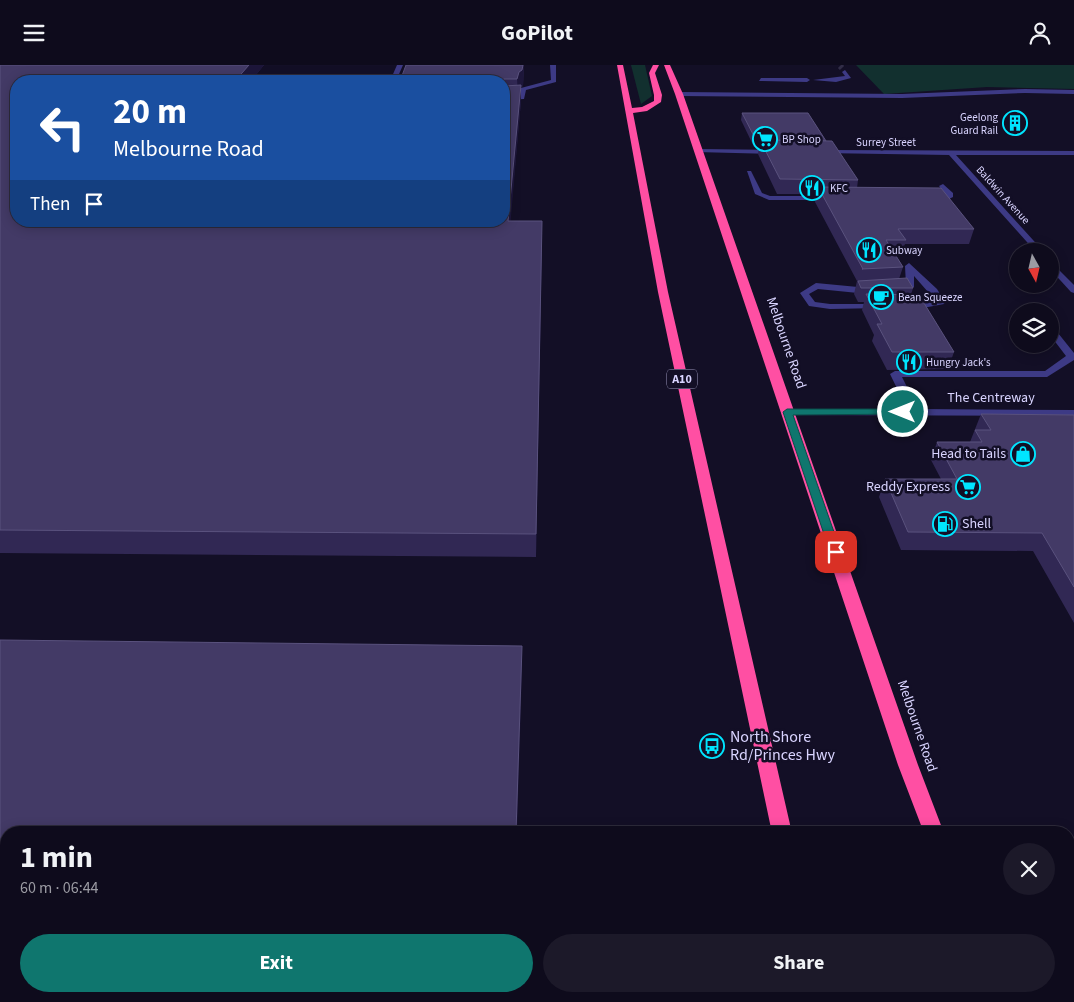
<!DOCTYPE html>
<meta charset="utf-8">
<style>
:root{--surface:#0e0b1c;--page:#1c1929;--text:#f1f3f6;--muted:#9b9ba3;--line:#2e2b3b;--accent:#0f766e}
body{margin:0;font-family:"Source Sans 3",sans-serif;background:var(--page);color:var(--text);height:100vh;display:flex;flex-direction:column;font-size:19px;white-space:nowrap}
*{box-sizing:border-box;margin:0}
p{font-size:16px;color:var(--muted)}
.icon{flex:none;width:28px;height:28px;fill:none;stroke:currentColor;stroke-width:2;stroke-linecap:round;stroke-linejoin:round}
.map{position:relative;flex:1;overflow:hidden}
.drawer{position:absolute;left:0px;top:761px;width:1075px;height:176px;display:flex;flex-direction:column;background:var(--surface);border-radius:20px 20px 0 0;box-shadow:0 2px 12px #0003,0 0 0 1px var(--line)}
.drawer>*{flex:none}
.guide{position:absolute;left:10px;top:10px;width:500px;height:152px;border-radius:20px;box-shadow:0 2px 12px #0003,0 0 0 1px var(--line);background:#1a4fa0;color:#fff;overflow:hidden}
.needle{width:32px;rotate:172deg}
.buttons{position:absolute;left:1009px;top:178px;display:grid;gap:10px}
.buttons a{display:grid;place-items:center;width:50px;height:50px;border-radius:50%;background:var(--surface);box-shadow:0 2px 12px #0003,0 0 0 1px var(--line);font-size:25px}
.pin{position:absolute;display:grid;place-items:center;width:42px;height:42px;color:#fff;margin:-21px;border-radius:10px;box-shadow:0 2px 8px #0006}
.me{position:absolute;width:55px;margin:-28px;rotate:270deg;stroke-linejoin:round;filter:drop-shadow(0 0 4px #0008)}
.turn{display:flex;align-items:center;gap:18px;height:105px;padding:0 20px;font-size:22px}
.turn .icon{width:65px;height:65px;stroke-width:2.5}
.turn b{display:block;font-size:35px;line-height:42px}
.then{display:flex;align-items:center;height:48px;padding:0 20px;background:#0003;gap:10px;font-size:19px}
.round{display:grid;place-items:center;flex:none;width:52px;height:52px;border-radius:26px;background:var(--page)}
.head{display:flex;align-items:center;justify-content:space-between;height:85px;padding:0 20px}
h1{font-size:30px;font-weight:700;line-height:38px}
.action{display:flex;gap:10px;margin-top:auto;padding:10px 20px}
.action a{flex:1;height:58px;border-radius:30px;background:var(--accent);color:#fff;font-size:20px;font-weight:700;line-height:58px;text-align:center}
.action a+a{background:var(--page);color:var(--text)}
header{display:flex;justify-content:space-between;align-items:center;height:65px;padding:0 20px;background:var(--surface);font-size:22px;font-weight:700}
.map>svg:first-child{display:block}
.green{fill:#12302f}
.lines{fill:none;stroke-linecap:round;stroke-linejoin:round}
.minor-tunnel{stroke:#312d47;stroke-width:6;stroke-dasharray:6 3;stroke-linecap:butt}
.minor{fill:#3d3a85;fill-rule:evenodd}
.major{fill:#c25bff;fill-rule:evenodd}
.highway{fill:#ff4fa3;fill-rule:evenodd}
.wall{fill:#312854}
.shaded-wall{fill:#1d163a}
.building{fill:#433a66;stroke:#5a527e}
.route{fill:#0f766e;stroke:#0a4d48}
.labels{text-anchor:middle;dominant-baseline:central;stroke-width:5;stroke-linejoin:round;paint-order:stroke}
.far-poi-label{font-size:11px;fill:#d9d4ff;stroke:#130f26;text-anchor:start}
.far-street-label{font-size:11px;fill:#d9d4ff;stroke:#130f26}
.shield{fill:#130f26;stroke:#9e99be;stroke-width:1}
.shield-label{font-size:12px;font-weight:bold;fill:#d9d4ff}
.street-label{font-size:14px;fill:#d9d4ff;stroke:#130f26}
.poi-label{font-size:14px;fill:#d9d4ff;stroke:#130f26;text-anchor:end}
.near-poi-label{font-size:16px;fill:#d9d4ff;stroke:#130f26;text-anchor:start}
</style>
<header><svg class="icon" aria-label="menu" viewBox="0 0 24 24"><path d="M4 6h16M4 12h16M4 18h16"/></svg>GoPilot<svg class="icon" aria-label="person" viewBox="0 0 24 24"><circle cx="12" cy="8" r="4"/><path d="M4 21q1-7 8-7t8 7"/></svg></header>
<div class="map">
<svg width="1074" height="937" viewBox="0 0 1074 937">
<rect width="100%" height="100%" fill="#130f26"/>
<g class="green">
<path d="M 631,0 L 645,0 L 652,31 L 641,39 Z"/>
<path d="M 856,0 L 1074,0 L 1074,24 L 987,22 L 884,29 Z"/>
</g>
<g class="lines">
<path class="minor-tunnel" d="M 840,1 L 842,3"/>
<g class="minor">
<path d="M 397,0 L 403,0 L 396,16 L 390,16 Z"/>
<path d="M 550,0 L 556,0 L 556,17 L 526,25 L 524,34 L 504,35 L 504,31 L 519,31 L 521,23 L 551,15 Z"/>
<path d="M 845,5 L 851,13 L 836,17 L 813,15 L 845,11 L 842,7 Z"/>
<path d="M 761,13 L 807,13 L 810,15 L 807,17 L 759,16 Z"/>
<path d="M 1025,24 L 1074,25 L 1074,29 L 1025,28 L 902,33 L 679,31 L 676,29 L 679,27 L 902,29 Z"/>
<path d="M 698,84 L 776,85 L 779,87 L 776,89 L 696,87 L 696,85 Z"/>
<path d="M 823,85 L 1074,86 L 1074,90 L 956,90 L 1043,186 L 1035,186 L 949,90 L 821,88 L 820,87 Z"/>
<path d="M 747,106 L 751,106 L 762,128 L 770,131 L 833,131 L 837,133 L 833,135 L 769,135 L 755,129 Z"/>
<path d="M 943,119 L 953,128 L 953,132 L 945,136 L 930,136 L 930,132 L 943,132 L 946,130 L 939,121 Z"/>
<path d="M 1050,196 L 1074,220 L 1074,228 L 1071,227 L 1050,204 Z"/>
<path d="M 909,198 L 937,224 L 945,237 L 944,239 L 912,245 L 882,243 L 830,244 L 809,241 L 800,228 L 816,218 L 858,222 L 906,220 L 905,201 ZM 914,211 L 936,236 L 919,239 L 830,239 L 815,237 L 809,229 L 818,224 L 858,228 L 910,225 L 914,222 Z"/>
<path d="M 1055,267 L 1058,268 L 1074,288 L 1074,295 L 1047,312 L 902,312 L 918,344 L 1074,345 L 1074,351 L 787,350 L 782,347 L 787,344 L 907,344 L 890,309 L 895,306 L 1045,306 L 1066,291 L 1050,270 Z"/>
</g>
<path class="major" d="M 1014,931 L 1034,931 L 1037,937 L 1017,937 Z"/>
<g class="highway">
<path d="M 617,0 L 623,0 L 632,43 L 642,42 L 654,36 L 654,30 L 649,8 L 653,0 L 659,0 L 655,8 L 662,30 L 661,37 L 647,46 L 633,48 L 668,227 L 792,768 L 772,768 L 658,227 Z"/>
<path d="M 664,0 L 670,0 L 683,29 L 918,700 L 944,768 L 924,768 L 898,700 L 675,29 Z"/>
<path d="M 807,931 L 831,931 L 832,937 L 808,937 Z"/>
<path d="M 981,931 L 1005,931 L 1007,937 L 983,937 Z"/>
</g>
</g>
<g class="wall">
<path d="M 0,0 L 264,0 L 251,16 L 16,16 L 16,156 L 504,156 L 504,16 L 400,16 L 524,0 L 523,21 L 521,22 L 521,36 L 510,156 L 542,175 L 536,492 L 0,488 Z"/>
<path d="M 742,48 L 826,76 L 858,115 L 857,123 L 974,164 L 969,179 L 905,179 L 901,191 L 896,191 L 903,202 L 899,214 L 913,223 L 911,230 L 954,287 L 948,304 L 887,305 L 872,276 L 874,270 L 862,245 L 864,237 L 858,237 L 854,229 L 857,216 L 815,137 L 817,129 L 777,129 L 758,89 L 759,82 L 754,82 L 741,55 Z"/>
<path d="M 981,349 L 1074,350 L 1074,558 L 1033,486 L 901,485 L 879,432 L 885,414 L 941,414 L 931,395 L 937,377 L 970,377 Z"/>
</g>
<g class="shaded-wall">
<path d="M 249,0 L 264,0 L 251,16 L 235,16 Z"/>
<path d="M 523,0 L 524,0 L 523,21 L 521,22 L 521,36 L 509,175 L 508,156 L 518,29 L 517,14 L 519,7 Z"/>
<path d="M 542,175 L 536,492 L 536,469 Z"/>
<path d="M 522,581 L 522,604 L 517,768 L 516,768 Z"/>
</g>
<g class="building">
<path d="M 0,0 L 249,0 L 235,16 L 16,16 L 16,156 L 504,156 L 504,21 L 521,20 L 508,156 L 542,156 L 536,469 L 0,465 Z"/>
<path d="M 406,0 L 523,0 L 522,5 L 519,7 L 517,14 L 504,14 L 503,16 L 400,16 Z"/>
<path d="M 742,48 L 808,48 L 826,76 L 756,75 Z"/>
<path d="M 760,75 L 832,76 L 858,115 L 780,114 Z"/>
<path d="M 818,122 L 941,123 L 974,164 L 898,164 L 906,175 L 886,175 L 903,202 L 862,204 L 863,204 Z"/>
<path d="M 907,213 L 913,223 L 861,223 L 858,216 Z"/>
<path d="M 866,229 L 919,230 L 954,287 L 892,287 L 877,259 L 882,259 Z"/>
<path d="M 981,349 L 1074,350 L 1074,522 L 1042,468 L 908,467 L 885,414 L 957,414 L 937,377 L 982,377 L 975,365 L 991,365 Z"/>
<path d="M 0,575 L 522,581 L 516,768 L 6,768 L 6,931 L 510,931 L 510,937 L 0,937 Z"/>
</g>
<path class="route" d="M 903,344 L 908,347 L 906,349 L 793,350 L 841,487 L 840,490 L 831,490 L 783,347 L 787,344 Z"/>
<defs>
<symbol id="building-ring" viewBox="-11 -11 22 22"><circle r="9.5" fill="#130f26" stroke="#00e5ff" stroke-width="1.5"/><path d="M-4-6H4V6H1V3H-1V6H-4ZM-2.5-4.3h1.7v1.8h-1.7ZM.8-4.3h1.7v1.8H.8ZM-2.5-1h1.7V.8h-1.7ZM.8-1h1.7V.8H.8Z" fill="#00e5ff"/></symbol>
<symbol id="supermarket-ring" viewBox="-11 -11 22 22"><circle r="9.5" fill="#130f26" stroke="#00e5ff" stroke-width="1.5"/><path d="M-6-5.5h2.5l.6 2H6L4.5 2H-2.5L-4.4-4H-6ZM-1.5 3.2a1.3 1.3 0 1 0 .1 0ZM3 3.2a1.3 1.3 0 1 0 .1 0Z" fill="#00e5ff"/></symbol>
<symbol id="restaurant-ring" viewBox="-11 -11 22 22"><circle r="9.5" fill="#130f26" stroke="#00e5ff" stroke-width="1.5"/><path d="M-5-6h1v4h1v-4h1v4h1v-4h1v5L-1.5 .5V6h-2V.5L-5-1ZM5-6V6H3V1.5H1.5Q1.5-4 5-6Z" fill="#00e5ff"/></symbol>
<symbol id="cafe-ring" viewBox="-11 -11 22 22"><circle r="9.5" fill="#130f26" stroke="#00e5ff" stroke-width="1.5"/><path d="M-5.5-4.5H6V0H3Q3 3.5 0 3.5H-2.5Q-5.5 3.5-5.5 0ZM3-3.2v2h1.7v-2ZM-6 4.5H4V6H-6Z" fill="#00e5ff"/></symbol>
<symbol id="shop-ring" viewBox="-11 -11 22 22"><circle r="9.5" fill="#130f26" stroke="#00e5ff" stroke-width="1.5"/><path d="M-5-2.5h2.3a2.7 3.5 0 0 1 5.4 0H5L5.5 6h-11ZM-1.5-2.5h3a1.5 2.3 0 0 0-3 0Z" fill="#00e5ff"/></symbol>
<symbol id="fuel-ring" viewBox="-11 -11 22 22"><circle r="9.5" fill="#130f26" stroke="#00e5ff" stroke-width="1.5"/><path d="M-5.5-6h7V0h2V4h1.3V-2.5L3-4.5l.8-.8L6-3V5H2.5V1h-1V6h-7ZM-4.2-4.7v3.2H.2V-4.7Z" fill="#00e5ff"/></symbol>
<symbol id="bus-ring" viewBox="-11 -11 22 22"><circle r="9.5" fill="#130f26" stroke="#00e5ff" stroke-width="1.5"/><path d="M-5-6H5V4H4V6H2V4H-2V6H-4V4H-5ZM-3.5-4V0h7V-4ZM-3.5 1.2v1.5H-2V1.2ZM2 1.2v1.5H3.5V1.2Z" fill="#00e5ff"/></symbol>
</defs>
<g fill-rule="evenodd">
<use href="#building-ring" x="1001" y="44" width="28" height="28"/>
<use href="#supermarket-ring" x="751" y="60" width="28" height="28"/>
<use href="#restaurant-ring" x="798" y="109" width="28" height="28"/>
<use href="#restaurant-ring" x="855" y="171" width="28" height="28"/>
<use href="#cafe-ring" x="867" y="218" width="28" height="28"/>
<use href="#restaurant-ring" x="895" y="283" width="28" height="28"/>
<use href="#shop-ring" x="1009" y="375" width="28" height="28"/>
<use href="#supermarket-ring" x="954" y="408" width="28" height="28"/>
<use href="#fuel-ring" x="931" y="445" width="28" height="28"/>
<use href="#bus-ring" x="698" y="667" width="28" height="28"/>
</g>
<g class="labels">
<g class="far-poi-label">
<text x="998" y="52" text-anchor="end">Geelong<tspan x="998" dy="13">Guard Rail</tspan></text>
<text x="782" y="74">BP Shop</text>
<text x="830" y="123">KFC</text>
<text x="886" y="185">Subway</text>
<text x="898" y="232">Bean Squeeze</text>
<text x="926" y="297">Hungry Jack's</text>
</g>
<g class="far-street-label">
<text x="886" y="77">Surrey Street</text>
<text transform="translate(1003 130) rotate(48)">Baldwin Avenue</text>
</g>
<rect class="shield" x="667" y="304.5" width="30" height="19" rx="4"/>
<g class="shield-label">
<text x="682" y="314">A10</text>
</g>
<g class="street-label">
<text transform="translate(786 278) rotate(71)">Melbourne Road</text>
<text x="991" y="333">The Centreway</text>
<text transform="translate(917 661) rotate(71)">Melbourne Road</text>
</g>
<g class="poi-label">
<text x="1006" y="389">Head to Tails</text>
<text x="950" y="422">Reddy Express</text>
<text x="962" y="459" text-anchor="start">Shell</text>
</g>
<g class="near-poi-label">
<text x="730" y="672">North Shore<tspan x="730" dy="18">Rd/Princes Hwy</tspan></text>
</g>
</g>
</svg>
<div class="buttons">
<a><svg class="needle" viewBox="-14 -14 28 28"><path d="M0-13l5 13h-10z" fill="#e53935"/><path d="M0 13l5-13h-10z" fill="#9b9ba3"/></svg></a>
<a><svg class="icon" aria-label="layers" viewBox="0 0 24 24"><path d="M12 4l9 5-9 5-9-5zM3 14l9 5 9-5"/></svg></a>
</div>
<div class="pin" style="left:836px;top:487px;background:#d93025"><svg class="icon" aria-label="arrive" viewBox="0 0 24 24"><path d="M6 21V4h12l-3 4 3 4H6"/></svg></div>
<svg class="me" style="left:903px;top:347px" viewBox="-20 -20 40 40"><circle r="17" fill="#0f766e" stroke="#fff" stroke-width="3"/><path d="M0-11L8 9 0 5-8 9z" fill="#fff"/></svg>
<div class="guide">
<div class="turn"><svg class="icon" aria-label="left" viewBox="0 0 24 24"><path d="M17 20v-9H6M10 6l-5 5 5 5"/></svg><div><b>20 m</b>Melbourne Road</div></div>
<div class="then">Then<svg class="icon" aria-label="arrive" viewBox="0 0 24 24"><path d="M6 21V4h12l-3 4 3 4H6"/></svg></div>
</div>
<section class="drawer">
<div class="head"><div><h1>1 min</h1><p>60 m · 06:44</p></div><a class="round"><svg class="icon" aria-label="close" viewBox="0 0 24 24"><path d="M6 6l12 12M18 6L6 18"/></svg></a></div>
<div class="action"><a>Exit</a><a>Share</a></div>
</section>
</div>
